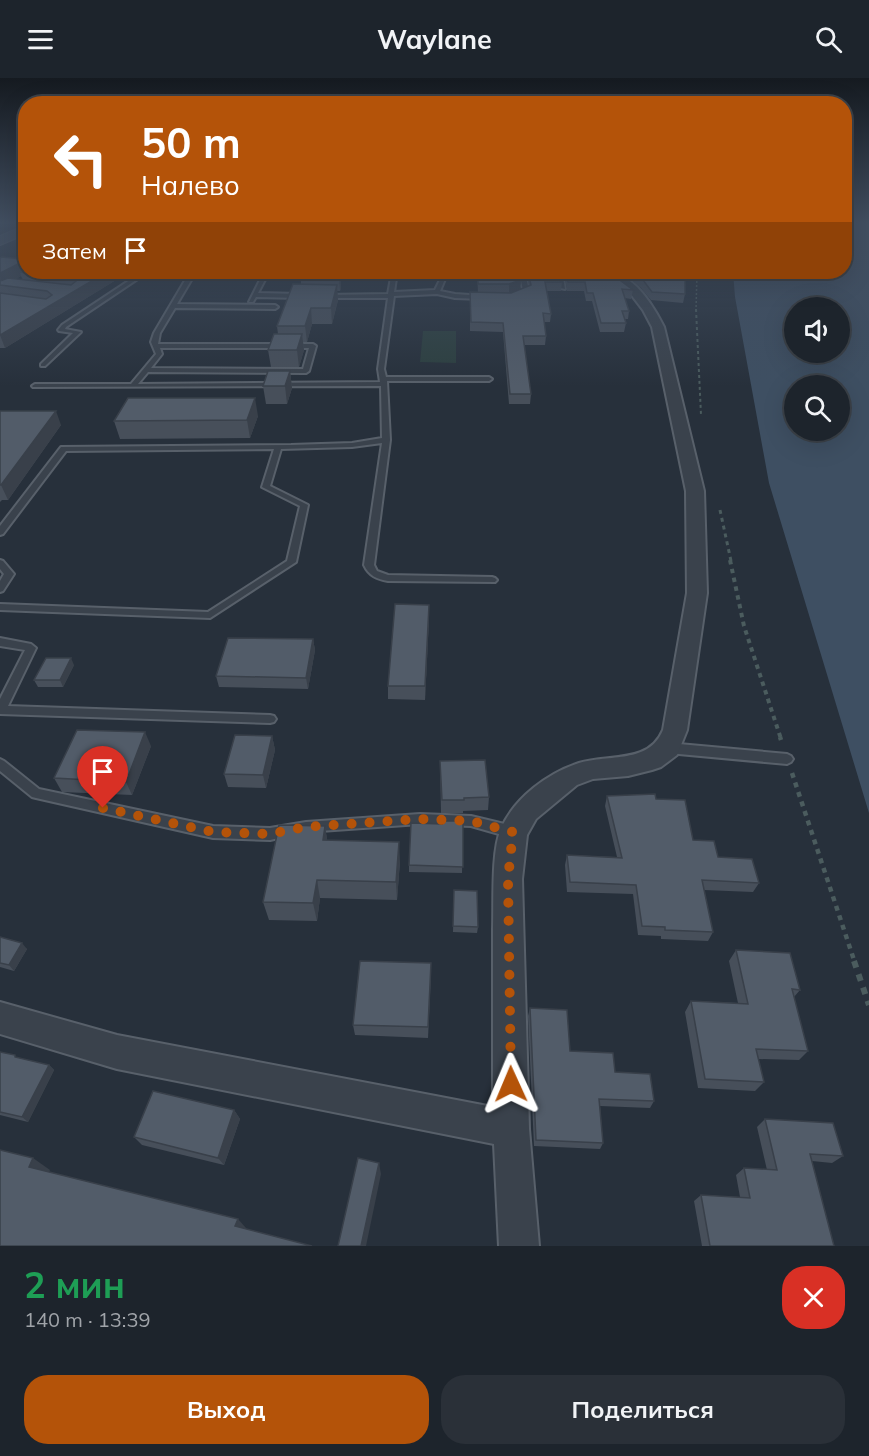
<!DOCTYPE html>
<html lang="ru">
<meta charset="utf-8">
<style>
:root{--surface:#1d242c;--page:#2a3038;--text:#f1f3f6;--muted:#a0a4a9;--line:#3b4148;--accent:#b45309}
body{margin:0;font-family:Mulish,sans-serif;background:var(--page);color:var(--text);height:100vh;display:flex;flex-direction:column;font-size:22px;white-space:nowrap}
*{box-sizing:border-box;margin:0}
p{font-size:20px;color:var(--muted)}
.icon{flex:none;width:33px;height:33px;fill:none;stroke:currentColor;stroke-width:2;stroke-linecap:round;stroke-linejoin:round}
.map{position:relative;height:1168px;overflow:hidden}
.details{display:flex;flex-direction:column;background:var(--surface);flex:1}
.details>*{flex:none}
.banner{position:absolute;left:18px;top:18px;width:834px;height:183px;border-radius:24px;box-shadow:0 6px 24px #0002,0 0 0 2px var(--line);background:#b45309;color:#fff;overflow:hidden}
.tools{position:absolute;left:784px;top:219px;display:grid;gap:12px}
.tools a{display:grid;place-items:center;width:66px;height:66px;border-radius:50%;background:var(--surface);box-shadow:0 6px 24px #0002,0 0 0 2px var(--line);font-size:30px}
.pin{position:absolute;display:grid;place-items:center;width:51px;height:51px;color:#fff;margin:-62px -26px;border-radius:50% 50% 50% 0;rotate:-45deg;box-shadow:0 0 6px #0007}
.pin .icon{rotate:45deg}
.me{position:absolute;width:66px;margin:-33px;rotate:359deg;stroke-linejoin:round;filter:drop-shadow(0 0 4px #0008)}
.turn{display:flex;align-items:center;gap:21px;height:126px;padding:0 24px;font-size:27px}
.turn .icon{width:78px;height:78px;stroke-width:2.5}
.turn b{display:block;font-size:42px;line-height:51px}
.then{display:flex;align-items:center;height:57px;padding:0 24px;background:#0003;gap:12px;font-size:22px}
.round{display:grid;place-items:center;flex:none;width:63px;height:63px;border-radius:24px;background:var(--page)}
.overview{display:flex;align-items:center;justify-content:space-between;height:102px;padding:0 24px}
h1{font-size:36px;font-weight:700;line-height:45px;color:#1e9e55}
.cta{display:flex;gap:12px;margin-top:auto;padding:12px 24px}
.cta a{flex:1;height:69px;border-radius:24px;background:var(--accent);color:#fff;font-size:24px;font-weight:700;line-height:69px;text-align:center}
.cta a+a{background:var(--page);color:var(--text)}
header{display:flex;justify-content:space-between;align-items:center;height:78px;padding:0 24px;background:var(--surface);font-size:27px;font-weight:700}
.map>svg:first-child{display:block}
.green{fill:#2c3f3f}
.water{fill:#3e4f62;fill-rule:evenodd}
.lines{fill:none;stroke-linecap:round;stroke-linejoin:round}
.lane-casing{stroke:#58606a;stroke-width:4}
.street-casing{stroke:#58606a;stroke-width:4}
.secondary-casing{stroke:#58606a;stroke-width:2}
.path-far5{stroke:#4b5c5e;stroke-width:1.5;stroke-dasharray:2 2;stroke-linecap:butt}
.path-far4{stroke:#4b5c5e;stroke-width:2;stroke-dasharray:3 3;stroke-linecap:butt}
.path-far3{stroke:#4b5c5e;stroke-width:3;stroke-dasharray:4 4;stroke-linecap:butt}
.path-far2{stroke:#4b5c5e;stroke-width:4;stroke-dasharray:4.5 4.5;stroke-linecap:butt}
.path-far1{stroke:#4b5c5e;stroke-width:4.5;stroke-dasharray:5 5;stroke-linecap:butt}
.path{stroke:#4b5c5e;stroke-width:6;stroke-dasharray:7 7;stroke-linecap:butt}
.lane{fill:#3a424c;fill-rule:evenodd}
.street{fill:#3a424c;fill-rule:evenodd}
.secondary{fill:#49515e;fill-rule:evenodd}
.wall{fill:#474f5a;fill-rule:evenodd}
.shaded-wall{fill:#39404a}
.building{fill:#525c69;stroke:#39404a;stroke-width:1.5}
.route{stroke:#b45309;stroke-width:10;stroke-dasharray:0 18}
</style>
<header><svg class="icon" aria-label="menu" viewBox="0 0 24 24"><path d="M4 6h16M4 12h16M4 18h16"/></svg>Waylane<svg class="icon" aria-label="search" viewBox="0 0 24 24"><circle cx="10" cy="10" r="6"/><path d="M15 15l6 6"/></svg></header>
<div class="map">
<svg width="869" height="1168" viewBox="0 0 869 1168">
<rect width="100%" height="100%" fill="#27303b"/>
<path class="green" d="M 423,253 L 456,253 L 456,285 L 420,284 Z"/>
<path class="water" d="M 845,145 L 869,145 L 869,735 L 769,405 L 735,219 L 733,194 L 844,194 ZM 795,230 L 840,230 L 840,274 L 795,274 ZM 795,308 L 840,308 L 840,352 L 795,352 Z"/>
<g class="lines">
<defs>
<g id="lane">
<path d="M 142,194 L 148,194 L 66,249 L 65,251 L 81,254 L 45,288 L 41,288 L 41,286 L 73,255 L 59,253 L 58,252 L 62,247 Z"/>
<path d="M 190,194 L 196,194 L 177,226 L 275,227 L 278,229 L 275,231 L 175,230 L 160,255 L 158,266 L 313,266 L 316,268 L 309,293 L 306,295 L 148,294 L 138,306 L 380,304 L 378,291 L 388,220 L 325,220 L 322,218 L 323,217 L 388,216 L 392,194 L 397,194 L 394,214 L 435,212 L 444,194 L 448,194 L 440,213 L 455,216 L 485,218 L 486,219 L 483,221 L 455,220 L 437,216 L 394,218 L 384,291 L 386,299 L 489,299 L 492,301 L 489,303 L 387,303 L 390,362 L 374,487 L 377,493 L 388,497 L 492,499 L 495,500 L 497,502 L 495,504 L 388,503 C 377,501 369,498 364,487 L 382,365 L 352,369 L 281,371 L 270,408 L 308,427 L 296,484 L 210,540 L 0,532 L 0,526 L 208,534 L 287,483 L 300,428 L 262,409 L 274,371 L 66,373 L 3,456 L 0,457 L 0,448 L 61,369 L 291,367 L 352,365 L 382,360 L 381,308 L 33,309 L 32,308 L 35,306 L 131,306 L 156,276 L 151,264 L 154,255 ZM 160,270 L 309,270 L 303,291 L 151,290 L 162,276 Z"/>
<path d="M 264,194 L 269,194 L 258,215 L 300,216 L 303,218 L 300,220 L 256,219 L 253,224 L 249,224 Z"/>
<path d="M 519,194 L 525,194 L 529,213 L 517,217 L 517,215 L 523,212 Z"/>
<path d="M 557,194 L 562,194 L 565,211 L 560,210 Z"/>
<path d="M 0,482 L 3,483 L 14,496 L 3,513 L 0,514 L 0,503 L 4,496 L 0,491 Z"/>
<path d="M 0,560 L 31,566 L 36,570 L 8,628 L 270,637 L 274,638 L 276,641 L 274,644 L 270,645 L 0,636 L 0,621 L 25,572 L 0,568 Z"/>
<path d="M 668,665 L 787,676 L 791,678 L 793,681 L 791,684 L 787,686 L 668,675 L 664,673 L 662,670 L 664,667 Z"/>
<path d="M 0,681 L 4,683 L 39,711 L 213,748 L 270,750 L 306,744 L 420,736 L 471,738 L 513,748 L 518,750 L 519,754 L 518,758 L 513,760 L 471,748 L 420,746 L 306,754 L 270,762 L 213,760 L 36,720 L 32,719 L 0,693 Z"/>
</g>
<path id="street" d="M 602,194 C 631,191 653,227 664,249 L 704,413 L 707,515 L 687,652 L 677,677 L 661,689 L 652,692 L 628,698 L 593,701 L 577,707 L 536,741 L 527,757 L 522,801 L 529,1051 L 539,1168 L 499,1168 L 494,1066 L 117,991 L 0,956 L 0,924 L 117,957 L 493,1029 C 493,970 493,910 493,851 C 494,826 491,773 501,751 C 514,720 548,695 579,685 C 609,676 649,686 663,652 L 687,515 L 686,413 L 652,249 L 643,232 L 630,215 Z"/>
<path id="secondary" d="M 26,147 L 26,156 L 0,167 L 0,158 Z"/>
</defs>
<use href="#lane" class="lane-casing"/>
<use href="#street" class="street-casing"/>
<use href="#secondary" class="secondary-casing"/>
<path class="path-far5" d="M 696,233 L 697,194"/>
<path class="path-far4" d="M 696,231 L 701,337"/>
<path class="path-far3" d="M 720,432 L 731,483"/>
<path class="path-far2" d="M 730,482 L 744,548 L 781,661"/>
<g class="path-far1">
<path d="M 780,659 L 781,662"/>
<path d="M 792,695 L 855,885"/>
</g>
<path class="path" d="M 854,883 L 869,927"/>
<use href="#lane" class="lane"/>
<use href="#street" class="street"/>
<use href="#secondary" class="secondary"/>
</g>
<g class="wall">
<path d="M 26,174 L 26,194 L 129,194 L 5,270 L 0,270 L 0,180 L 22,181 L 24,178 ZM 21,198 L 23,202 L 16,201 Z"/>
<path d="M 304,194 L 340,194 L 338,198 L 340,198 L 341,210 L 340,213 L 337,213 L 338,222 L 332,246 L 312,246 L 307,264 L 303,264 L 304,272 L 299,289 L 271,289 L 268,272 L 278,256 L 277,248 L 301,206 L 301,201 Z"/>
<path d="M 477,194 L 519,194 L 521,202 L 520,211 L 509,215 L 478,214 Z"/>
<path d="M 526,194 L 557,194 L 559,202 L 562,204 L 561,213 L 546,213 L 551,236 L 550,244 L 544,244 L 546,258 L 545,267 L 524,267 L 531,316 L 530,326 L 509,326 L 503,254 L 470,253 L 470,214 L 511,215 L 529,208 Z"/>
<path d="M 563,194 L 609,194 L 633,212 L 631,221 L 625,220 L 629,233 L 628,241 L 625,241 L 626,245 L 624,254 L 600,254 L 592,223 L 586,223 L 584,213 L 567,213 L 564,194 Z"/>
<path d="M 616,194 L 639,194 L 645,199 L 647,199 L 639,194 L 685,194 L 685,216 L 683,225 L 651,222 L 641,210 L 624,196 Z"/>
<path d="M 290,293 L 292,310 L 287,326 L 266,326 L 263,308 Z"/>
<path d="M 0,333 L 61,347 L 8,422 L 2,422 L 0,424 Z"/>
<path d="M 258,338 L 250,360 L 120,361 L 114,343 Z"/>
<path d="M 429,540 L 425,622 L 388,621 L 388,608 Z"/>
<path d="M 313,561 L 315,572 L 308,611 L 219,609 L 216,598 Z"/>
<path d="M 74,587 L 63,609 L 38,609 L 34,602 Z"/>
<path d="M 272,658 L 275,672 L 266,710 L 228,709 L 224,696 Z"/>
<path d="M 151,668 L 132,717 L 62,714 L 54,700 Z"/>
<path d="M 440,683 L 489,719 L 488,732 L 463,733 L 463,735 L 441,735 Z"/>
<path d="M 607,718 L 656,721 L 693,762 L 718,779 L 759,805 L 753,814 L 704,812 L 713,854 L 708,863 L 661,861 L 661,858 L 638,857 L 633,816 L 567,814 L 565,787 L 567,777 L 617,779 L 605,728 Z"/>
<path d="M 463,743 L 462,795 L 409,794 L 409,787 L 442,746 Z"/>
<path d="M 325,748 L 327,762 L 400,783 L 397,822 L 320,820 L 317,843 L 269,842 L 263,824 Z"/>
<path d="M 454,812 L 478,849 L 477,855 L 453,854 Z"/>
<path d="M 0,859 L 27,871 L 14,893 L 0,889 Z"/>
<path d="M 736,872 L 800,912 L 794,919 L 808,973 L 799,982 L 758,981 L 764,1004 L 755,1013 L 698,1010 L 685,934 L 691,923 L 738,925 L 729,883 Z"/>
<path d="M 431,896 L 428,960 L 355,957 L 353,947 Z"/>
<path d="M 530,930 L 570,973 L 615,994 L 654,1023 L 650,1030 L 600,1028 L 603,1065 L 600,1071 L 534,1068 L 528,938 Z"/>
<path d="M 0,974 L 18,980 L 49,987 L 54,992 L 28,1044 L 0,1037 Z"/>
<path d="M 234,1032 L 240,1041 L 224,1087 L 142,1067 L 134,1059 Z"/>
<path d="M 765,1041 L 843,1078 L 832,1085 L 812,1083 L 834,1168 L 702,1168 L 694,1123 L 701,1117 L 740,1119 L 736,1097 L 744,1090 L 767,1092 L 757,1049 Z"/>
</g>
<g class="shaded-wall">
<path d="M 26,182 L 26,194 L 20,194 L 21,198 L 4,208 L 0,207 L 0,195 Z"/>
<path d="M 107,194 L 129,194 L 5,270 L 0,257 Z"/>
<path d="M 335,194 L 340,194 L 337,201 L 334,198 Z"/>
<path d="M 340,198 L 341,210 L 340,213 L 339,201 Z"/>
<path d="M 521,202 L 520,211 L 509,215 L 509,206 Z"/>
<path d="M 337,207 L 338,222 L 332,246 L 331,230 Z"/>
<path d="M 311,230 L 312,246 L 307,264 L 305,248 Z"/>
<path d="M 302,256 L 304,272 L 299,289 L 297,272 Z"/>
<path d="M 290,293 L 292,310 L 287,326 L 285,308 Z"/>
<path d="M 255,320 L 258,338 L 250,360 L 247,342 Z"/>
<path d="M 56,333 L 61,347 L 8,422 L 1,407 Z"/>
<path d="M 429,527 L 429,540 L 425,622 L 425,608 Z"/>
<path d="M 313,561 L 315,572 L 308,611 L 306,600 Z"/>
<path d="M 71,580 L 74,587 L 63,609 L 60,602 Z"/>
<path d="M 145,654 L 151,668 L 132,717 L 126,704 Z"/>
<path d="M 272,658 L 275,672 L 266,710 L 263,697 Z"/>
<path d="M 325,748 L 328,767 L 323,762 Z"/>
<path d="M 399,764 L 400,783 L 397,822 L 396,804 Z"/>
<path d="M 317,802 L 320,820 L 317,843 L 313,825 Z"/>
<path d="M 22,865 L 27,871 L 14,893 L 9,887 Z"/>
<path d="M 49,987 L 54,992 L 28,1044 L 22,1039 Z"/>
<path d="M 234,1032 L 240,1041 L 224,1087 L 218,1080 Z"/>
<path d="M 33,1080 L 50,1092 L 46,1100 L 29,1089 Z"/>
<path d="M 379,1085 L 381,1096 L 366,1168 L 361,1168 Z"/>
<path d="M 238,1141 L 246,1150 L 244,1157 L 235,1148 Z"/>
</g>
<g class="building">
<path d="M 23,174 L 26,174 L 26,182 L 0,195 L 0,180 L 2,179 L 22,181 L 24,178 Z"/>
<path d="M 26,191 L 26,194 L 107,194 L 0,257 L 0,215 L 46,221 L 52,217 L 47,213 L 0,207 L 0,203 L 8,200 L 71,207 L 76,203 L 75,201 L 20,194 Z"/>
<path d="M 304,194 L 335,194 L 334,198 L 340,198 L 339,201 L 301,201 Z"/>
<path d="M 478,194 L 519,194 L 521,202 L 509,206 L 478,206 Z"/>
<path d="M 528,194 L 557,194 L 559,202 L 562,204 L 545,204 L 551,236 L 543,235 L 546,258 L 523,258 L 531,316 L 510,316 L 503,245 L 471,244 L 470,214 L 511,215 L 531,207 Z"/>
<path d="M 566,194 L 609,194 L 633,212 L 622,211 L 629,233 L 622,233 L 626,245 L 601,245 L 593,215 L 587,215 L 585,204 L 568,204 Z"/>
<path d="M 632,194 L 639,194 L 645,199 L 669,201 L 675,197 L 673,195 L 664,194 L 685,194 L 685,216 L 652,214 L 643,202 Z"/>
<path d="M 293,206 L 337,207 L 331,230 L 311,230 L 305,248 L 277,248 Z"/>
<path d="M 274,256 L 302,256 L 297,272 L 268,272 Z"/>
<path d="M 268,293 L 290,293 L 285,308 L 263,308 Z"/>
<path d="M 128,320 L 255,320 L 247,342 L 114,343 Z"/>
<path d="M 0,333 L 56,333 L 1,407 L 0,407 Z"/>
<path d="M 395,526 L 429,527 L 425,608 L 388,608 Z"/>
<path d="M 228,560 L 313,561 L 306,600 L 216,598 Z"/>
<path d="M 46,580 L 71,580 L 60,602 L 34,602 Z"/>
<path d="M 77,652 L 145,654 L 126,704 L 54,700 Z"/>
<path d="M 235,657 L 272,658 L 263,697 L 224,696 Z"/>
<path d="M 485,682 L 489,719 L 464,720 L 464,722 L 442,722 L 440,683 Z"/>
<path d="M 655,716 L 656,721 L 685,722 L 693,762 L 714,763 L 718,779 L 752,781 L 759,805 L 702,802 L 713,854 L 665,852 L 665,849 L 642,848 L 636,807 L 570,804 L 567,777 L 622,780 L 607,718 Z"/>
<path d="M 442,743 L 463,743 L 463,789 L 409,787 L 411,745 L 442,746 Z"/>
<path d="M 279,747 L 325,748 L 323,762 L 399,764 L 396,804 L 317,802 L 313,825 L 263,824 Z"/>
<path d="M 454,812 L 477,813 L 478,849 L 453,848 Z"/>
<path d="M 0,859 L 22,865 L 9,887 L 0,885 Z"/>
<path d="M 736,872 L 790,875 L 800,912 L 792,911 L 808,973 L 756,971 L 764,1004 L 705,1001 L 691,923 L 748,926 Z"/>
<path d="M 360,883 L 431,885 L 428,949 L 353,947 Z"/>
<path d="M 530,930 L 567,932 L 570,973 L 613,975 L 615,994 L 650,996 L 654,1023 L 599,1021 L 603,1065 L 536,1062 Z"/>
<path d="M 0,974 L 15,977 L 15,979 L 49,987 L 22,1039 L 0,1034 Z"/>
<path d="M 153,1013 L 234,1032 L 218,1080 L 134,1059 Z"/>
<path d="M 765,1041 L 833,1045 L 843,1078 L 810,1076 L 834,1168 L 710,1168 L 701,1117 L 750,1120 L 744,1090 L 777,1092 Z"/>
<path d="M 0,1072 L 33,1080 L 29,1089 L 238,1141 L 235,1148 L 312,1168 L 0,1168 Z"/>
<path d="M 358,1080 L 379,1085 L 361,1168 L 338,1168 Z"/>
</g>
<linearGradient id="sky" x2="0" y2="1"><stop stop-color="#151a20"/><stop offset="0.47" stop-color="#414e60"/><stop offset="1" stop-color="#414e60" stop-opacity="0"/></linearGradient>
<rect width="869" height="308" fill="url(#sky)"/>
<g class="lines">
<path class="route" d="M 103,730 L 213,754 L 270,756 L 306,749 L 420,741 L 471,743 L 513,754 L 508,801 L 511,1006"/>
</g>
</svg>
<div class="tools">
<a><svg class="icon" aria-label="sound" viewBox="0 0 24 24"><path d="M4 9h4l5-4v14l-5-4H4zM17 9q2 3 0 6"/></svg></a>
<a><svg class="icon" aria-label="search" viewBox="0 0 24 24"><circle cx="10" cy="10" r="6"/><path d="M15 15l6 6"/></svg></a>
</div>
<div class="pin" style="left:103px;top:730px;background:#d93025"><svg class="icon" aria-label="arrive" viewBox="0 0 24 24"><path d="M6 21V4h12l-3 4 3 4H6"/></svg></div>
<svg class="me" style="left:511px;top:1006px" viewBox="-20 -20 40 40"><path d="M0-17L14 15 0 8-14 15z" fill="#b45309" stroke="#fff" stroke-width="4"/></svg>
<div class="banner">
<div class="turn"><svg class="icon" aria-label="left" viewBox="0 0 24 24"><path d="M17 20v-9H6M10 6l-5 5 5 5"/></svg><div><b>50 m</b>Налево</div></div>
<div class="then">Затем<svg class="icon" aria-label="arrive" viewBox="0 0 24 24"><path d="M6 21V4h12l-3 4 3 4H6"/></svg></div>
</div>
</div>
<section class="details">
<div class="overview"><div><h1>2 мин</h1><p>140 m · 13:39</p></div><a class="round" style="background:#d93025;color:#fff"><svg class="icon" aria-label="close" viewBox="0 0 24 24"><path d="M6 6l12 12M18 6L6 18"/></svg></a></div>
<div class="cta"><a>Выход</a><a>Поделиться</a></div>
</section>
